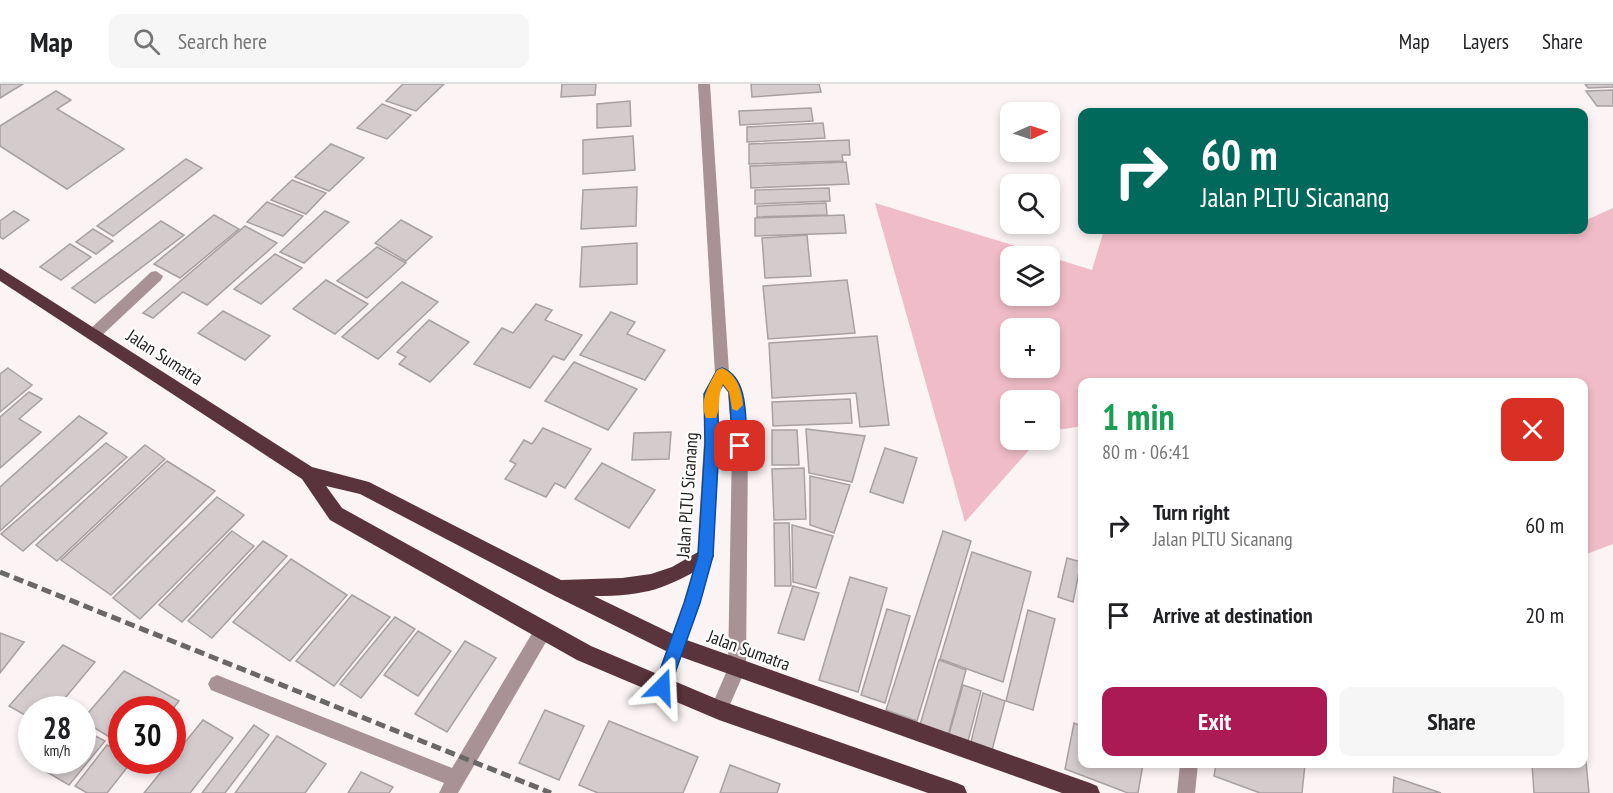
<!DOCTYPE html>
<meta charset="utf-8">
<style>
:root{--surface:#fff;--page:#f6f6f6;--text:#202124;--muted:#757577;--line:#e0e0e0;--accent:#ab1a53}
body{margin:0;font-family:"PT Sans Narrow",sans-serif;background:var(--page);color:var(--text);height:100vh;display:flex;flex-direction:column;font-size:22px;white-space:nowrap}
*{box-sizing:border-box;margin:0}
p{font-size:20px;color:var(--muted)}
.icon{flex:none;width:33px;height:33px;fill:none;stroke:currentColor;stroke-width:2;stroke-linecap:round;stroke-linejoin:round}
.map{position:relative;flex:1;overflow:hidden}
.side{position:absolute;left:1078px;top:294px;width:510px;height:390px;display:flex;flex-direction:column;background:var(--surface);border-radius:12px;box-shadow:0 3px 9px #0003}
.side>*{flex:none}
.banner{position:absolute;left:1078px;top:24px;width:510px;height:126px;border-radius:12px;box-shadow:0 3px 9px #0003;background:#00695c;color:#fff;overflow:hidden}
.needle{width:39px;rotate:87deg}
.buttons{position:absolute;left:1000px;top:18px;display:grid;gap:12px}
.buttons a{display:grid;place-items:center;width:60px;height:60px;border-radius:12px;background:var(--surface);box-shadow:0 3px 9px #0003;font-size:30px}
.speed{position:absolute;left:18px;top:612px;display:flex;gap:12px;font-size:30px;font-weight:700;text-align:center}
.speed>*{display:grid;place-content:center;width:78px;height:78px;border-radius:50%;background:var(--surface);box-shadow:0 3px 9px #0003;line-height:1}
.speed small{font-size:15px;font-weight:400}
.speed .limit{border:9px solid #d22;background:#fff;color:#111}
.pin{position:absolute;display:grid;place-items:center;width:51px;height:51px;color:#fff;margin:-26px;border-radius:12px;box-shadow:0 3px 9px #0006}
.me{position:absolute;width:66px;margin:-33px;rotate:21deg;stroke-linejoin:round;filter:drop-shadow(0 0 4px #0008)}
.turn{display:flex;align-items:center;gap:21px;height:126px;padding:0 24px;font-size:27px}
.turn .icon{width:78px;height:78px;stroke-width:2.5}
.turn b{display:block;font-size:42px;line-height:51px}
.round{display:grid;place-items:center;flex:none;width:63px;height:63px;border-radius:12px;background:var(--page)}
.headline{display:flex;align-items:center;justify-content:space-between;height:102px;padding:0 24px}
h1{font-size:36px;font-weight:800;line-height:45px;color:#1e9e55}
.action{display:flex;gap:12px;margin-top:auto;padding:12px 24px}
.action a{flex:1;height:69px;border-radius:12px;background:var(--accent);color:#fff;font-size:24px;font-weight:800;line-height:69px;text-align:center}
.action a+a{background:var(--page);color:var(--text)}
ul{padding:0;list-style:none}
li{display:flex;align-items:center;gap:18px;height:90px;padding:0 24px}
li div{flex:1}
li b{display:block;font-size:22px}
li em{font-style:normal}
header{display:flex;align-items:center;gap:36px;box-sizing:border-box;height:84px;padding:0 30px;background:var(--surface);border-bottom:2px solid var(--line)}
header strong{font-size:28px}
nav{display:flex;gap:33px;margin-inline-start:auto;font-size:21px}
.search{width:420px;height:54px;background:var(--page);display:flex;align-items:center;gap:15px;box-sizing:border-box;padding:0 21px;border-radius:12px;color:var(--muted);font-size:22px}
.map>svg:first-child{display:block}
.water{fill:#f0bcc7;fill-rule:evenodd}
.building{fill:#d3cbcc;stroke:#a8a0a2;stroke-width:1.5}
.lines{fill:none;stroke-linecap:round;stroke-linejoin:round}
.service{fill:#a89296;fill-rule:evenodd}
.minor{fill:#a89296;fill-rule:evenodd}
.trunk{fill:#5a343d;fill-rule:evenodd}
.rail{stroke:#6b6667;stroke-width:5;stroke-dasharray:10 5;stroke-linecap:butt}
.route{fill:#1a73e8;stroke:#114b97;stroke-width:1.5}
.slow{fill:#f59e0b}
.labels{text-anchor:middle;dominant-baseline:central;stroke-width:4.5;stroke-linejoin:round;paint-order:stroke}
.street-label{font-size:18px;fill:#232020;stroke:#fff}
</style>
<header>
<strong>Map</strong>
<div class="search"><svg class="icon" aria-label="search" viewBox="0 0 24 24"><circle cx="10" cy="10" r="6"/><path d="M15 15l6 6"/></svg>Search here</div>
<nav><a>Map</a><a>Layers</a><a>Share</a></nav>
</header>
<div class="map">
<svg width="1613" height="709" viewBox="0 0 1613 709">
<rect width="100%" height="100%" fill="#fbf3f4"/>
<path class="water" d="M 875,119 L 1048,172 L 1011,172 L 1011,212 L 1050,212 L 1050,173 L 1092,186 L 1104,146 L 1584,146 L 1584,137 L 1613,124 L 1613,460 L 1584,471 L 1584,298 L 1083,298 L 1083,342 L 1050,347 L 1050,316 L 1011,316 L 1011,356 L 1038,356 L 965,438 ZM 1011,244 L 1050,244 L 1050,284 L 1011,284 Z"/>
<g class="building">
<path d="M 0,0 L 23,0 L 0,14 Z"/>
<path d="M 403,0 L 444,0 L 416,27 L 386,17 Z"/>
<path d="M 562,0 L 596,0 L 595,11 L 561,13 Z"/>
<path d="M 751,0 L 819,0 L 821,8 L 752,13 Z"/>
<path d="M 1585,0 L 1613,0 L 1613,3 L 1588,4 Z"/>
<path d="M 1613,6 L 1613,22 L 1597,22 L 1586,7 Z"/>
<path d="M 56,7 L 71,16 L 57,25 L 124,65 L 67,105 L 0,62 L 0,42 Z"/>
<path d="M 630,17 L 631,42 L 597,44 L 597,20 Z"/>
<path d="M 382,20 L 411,31 L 387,55 L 357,44 Z"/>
<path d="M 811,24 L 813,37 L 740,41 L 739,27 Z"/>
<path d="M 823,39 L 825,54 L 747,58 L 747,43 Z"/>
<path d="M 633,52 L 635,86 L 583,90 L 583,56 Z"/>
<path d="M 849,56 L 850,71 L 842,71 L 843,77 L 749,80 L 749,60 Z"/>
<path d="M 331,60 L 364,74 L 329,107 L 295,93 Z"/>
<path d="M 186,75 L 202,84 L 113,152 L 97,142 Z"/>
<path d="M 846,78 L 849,100 L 751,104 L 750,82 Z"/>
<path d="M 292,96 L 326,109 L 306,130 L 271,116 Z"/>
<path d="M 637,103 L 636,142 L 581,145 L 583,106 Z"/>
<path d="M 829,104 L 830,117 L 755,120 L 755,106 Z"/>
<path d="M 267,118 L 303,132 L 283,152 L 247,138 Z"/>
<path d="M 826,119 L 827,131 L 757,133 L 757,122 Z"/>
<path d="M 14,127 L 29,136 L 3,155 L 0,153 L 0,137 Z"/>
<path d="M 325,127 L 349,138 L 304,179 L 280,168 Z"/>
<path d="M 214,131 L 239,145 L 180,194 L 154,180 Z"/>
<path d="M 844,131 L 846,149 L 755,152 L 755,134 Z"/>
<path d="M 401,136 L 432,153 L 406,177 L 375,159 Z"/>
<path d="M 161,137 L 184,151 L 95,219 L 72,204 Z"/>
<path d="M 245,142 L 277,159 L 207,221 L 183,208 L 153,234 L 143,229 Z"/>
<path d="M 93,145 L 113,157 L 96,170 L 76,158 Z"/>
<path d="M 807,151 L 811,192 L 765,194 L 762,154 Z"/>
<path d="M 637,159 L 637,200 L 580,203 L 582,163 Z"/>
<path d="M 70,160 L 91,173 L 61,196 L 40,183 Z"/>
<path d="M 377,163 L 406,179 L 367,214 L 337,197 Z"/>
<path d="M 275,170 L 302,184 L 261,220 L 234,205 Z"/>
<path d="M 326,196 L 368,220 L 335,250 L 293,225 Z"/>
<path d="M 847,196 L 855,249 L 768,255 L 763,202 Z"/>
<path d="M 402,198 L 438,218 L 378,275 L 342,253 Z"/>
<path d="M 536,220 L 552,226 L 545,236 L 582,251 L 564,276 L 553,272 L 530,304 L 474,280 L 502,244 L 513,249 Z"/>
<path d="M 223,227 L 270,252 L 245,276 L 198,249 Z"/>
<path d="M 611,228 L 635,238 L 627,250 L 665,266 L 645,296 L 580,271 Z"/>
<path d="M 429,236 L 469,258 L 430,298 L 399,280 L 406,273 L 397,268 Z"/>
<path d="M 877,252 L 889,341 L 860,343 L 856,309 L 772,314 L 769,259 Z"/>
<path d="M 574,278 L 637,305 L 608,346 L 545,317 Z"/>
<path d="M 8,284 L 32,301 L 0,328 L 0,290 Z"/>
<path d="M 29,308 L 42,315 L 19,335 L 41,348 L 0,384 L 0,333 Z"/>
<path d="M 850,315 L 852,339 L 773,342 L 772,318 Z"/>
<path d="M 79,332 L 107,349 L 0,447 L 0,403 Z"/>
<path d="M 543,344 L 591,365 L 565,404 L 555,399 L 546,413 L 505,395 L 516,380 L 510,377 L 524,356 L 532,360 Z"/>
<path d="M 806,345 L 865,352 L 852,398 L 809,389 Z"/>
<path d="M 772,346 L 797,346 L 799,381 L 772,381 Z"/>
<path d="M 671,348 L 669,375 L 632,376 L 634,349 Z"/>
<path d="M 106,359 L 127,373 L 23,467 L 1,450 Z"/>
<path d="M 145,361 L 165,375 L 57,477 L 36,461 Z"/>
<path d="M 885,364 L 917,374 L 903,419 L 870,408 Z"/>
<path d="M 167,377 L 215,407 L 111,511 L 61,476 Z"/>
<path d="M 602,379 L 655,406 L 629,444 L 575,415 Z"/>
<path d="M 804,384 L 806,435 L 774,436 L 772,385 Z"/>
<path d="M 810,392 L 850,401 L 834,449 L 810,441 Z"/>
<path d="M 217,413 L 244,431 L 140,535 L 113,514 Z"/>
<path d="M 774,439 L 789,439 L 791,502 L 775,502 Z"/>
<path d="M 792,441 L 833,452 L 816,504 L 793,498 Z"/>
<path d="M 232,447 L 254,462 L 182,538 L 159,521 Z"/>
<path d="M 943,447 L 971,457 L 917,637 L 886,626 Z"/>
<path d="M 263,457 L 287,472 L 212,554 L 188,537 Z"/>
<path d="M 972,468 L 1031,488 L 1003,598 L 940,575 Z"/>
<path d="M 1067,474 L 1081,478 L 1073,518 L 1058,513 Z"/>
<path d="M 291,475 L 347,511 L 290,577 L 233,538 Z"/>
<path d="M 850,493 L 887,504 L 858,608 L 819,596 Z"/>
<path d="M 793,502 L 819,509 L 804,556 L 778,549 Z"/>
<path d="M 352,511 L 390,533 L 334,602 L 296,577 Z"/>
<path d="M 887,525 L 910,532 L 885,619 L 861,611 Z"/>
<path d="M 1028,526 L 1055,535 L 1033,626 L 1006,617 Z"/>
<path d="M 395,533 L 415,545 L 361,614 L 340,600 Z"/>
<path d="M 418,547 L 451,567 L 418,612 L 384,591 Z"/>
<path d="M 0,549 L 24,558 L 0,589 Z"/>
<path d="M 465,557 L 496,574 L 447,648 L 415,630 Z"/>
<path d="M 63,561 L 95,578 L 55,626 L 32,626 L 32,635 L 9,622 Z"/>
<path d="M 939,576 L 966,586 L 947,655 L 919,644 Z"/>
<path d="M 124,587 L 179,617 L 172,626 L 122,626 L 122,661 L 82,636 Z"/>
<path d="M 963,601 L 981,607 L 967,661 L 948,654 Z"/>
<path d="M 983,609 L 1005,617 L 991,670 L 970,662 Z"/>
<path d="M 545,626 L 584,642 L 559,696 L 519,679 Z"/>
<path d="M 203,636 L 233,654 L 190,709 L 144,709 Z"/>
<path d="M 609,637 L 698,673 L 683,709 L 598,709 L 579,701 Z"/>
<path d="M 1074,639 L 1083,643 L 1083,680 L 1143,680 L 1138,709 L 1128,709 L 1065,685 Z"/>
<path d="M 254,641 L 269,651 L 225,709 L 202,709 Z"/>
<path d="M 82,645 L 105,657 L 69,701 L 40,684 L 47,676 L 82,676 Z"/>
<path d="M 277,652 L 326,680 L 305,709 L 235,709 Z"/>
<path d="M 1584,657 L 1589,709 L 1534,709 L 1532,680 L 1584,680 Z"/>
<path d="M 107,661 L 122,669 L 122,676 L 133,676 L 107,709 L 87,709 L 75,702 Z"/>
<path d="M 1216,680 L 1305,680 L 1302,709 L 1260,709 L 1214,692 Z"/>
<path d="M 730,681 L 780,700 L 777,709 L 720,709 Z"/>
<path d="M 361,688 L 393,703 L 389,709 L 348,709 Z"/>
<path d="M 1394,693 L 1441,709 L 1393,709 Z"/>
</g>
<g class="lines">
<g class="service">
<path d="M 156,187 L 163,192 L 161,196 L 98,255 L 88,255 L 86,251 L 88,247 L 151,188 Z"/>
<path d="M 1180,680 L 1198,680 L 1195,709 L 1177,709 Z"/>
</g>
<g class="minor">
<path d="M 698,0 L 710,0 L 729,288 L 742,306 L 748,362 L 746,584 L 725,632 L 719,635 L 713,632 L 710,626 L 728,584 L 732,362 L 728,308 L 723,302 L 718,310 L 720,359 L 713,472 L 700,519 L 668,609 L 662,612 L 656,609 L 653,603 L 684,519 L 697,472 L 704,359 L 704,310 L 715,290 Z"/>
<path d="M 543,539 L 549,541 L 551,547 L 549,553 L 458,709 L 439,709 L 444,699 L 211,606 L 208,600 L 211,594 L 217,591 L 452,684 L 537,541 Z"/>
</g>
<path class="trunk" d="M 0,184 L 312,383 L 369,398 L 561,496 L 622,494 L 651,490 L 672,483 L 705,464 L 711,466 L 714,472 L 711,478 C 666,505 647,512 594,512 L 681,554 L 1090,699 L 1097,702 L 1100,709 L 1062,709 L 670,569 L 553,511 L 360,410 L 326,402 L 342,424 L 591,562 L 719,616 L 957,699 L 964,702 L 967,709 L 928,709 L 719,636 L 577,576 L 330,436 L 302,395 L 0,197 Z"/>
<path class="rail" d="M 0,488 L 551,709"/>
</g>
<path class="route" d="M 722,284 C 750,294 745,338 747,362 L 744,366 L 735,366 L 733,362 L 729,308 L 723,300 L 717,311 L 719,359 L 713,472 L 700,519 L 670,603 L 667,608 L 662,611 L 656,608 L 654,603 L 684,519 L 698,472 L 705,359 L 704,310 L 717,286 Z"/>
<path class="slow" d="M 722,284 C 737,290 742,307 743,321 L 737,327 L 732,325 L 729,308 L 723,300 C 717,312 721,323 716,334 L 706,334 C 699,316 709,301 717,286 Z"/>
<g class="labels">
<g class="street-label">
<text transform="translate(165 273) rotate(33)">Jalan Sumatra</text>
<text transform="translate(687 411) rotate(-86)">Jalan PLTU Sicanang</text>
<text transform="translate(749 566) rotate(20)">Jalan Sumatra</text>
</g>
</g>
</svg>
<div class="buttons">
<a><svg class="needle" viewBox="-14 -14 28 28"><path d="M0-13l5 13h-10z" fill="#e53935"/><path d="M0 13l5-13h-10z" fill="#757577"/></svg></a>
<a><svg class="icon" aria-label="search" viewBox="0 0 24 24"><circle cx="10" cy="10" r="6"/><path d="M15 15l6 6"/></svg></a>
<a><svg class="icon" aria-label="layers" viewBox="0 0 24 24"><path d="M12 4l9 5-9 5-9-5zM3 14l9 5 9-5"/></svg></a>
<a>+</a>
<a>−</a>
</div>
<div class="speed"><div>28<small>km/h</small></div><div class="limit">30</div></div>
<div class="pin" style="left:740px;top:362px;background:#d93025"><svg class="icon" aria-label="arrive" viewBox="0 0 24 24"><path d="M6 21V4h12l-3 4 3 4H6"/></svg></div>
<svg class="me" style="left:662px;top:603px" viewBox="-20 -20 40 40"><path d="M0-17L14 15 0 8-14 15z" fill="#1a73e8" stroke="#fff" stroke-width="4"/></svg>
<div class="banner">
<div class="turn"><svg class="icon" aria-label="right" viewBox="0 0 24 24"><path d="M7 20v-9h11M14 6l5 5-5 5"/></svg><div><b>60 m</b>Jalan PLTU Sicanang</div></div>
</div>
<section class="side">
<div class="headline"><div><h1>1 min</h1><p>80 m · 06:41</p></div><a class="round" style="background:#d93025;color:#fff"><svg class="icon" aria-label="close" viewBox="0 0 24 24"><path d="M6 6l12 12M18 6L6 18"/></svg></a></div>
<ul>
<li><svg class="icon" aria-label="right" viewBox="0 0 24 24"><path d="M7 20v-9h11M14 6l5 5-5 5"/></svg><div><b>Turn right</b><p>Jalan PLTU Sicanang</p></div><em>60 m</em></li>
<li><svg class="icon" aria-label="arrive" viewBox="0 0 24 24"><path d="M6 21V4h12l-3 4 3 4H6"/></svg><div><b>Arrive at destination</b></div><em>20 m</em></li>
</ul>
<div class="action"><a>Exit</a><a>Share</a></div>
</section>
</div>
